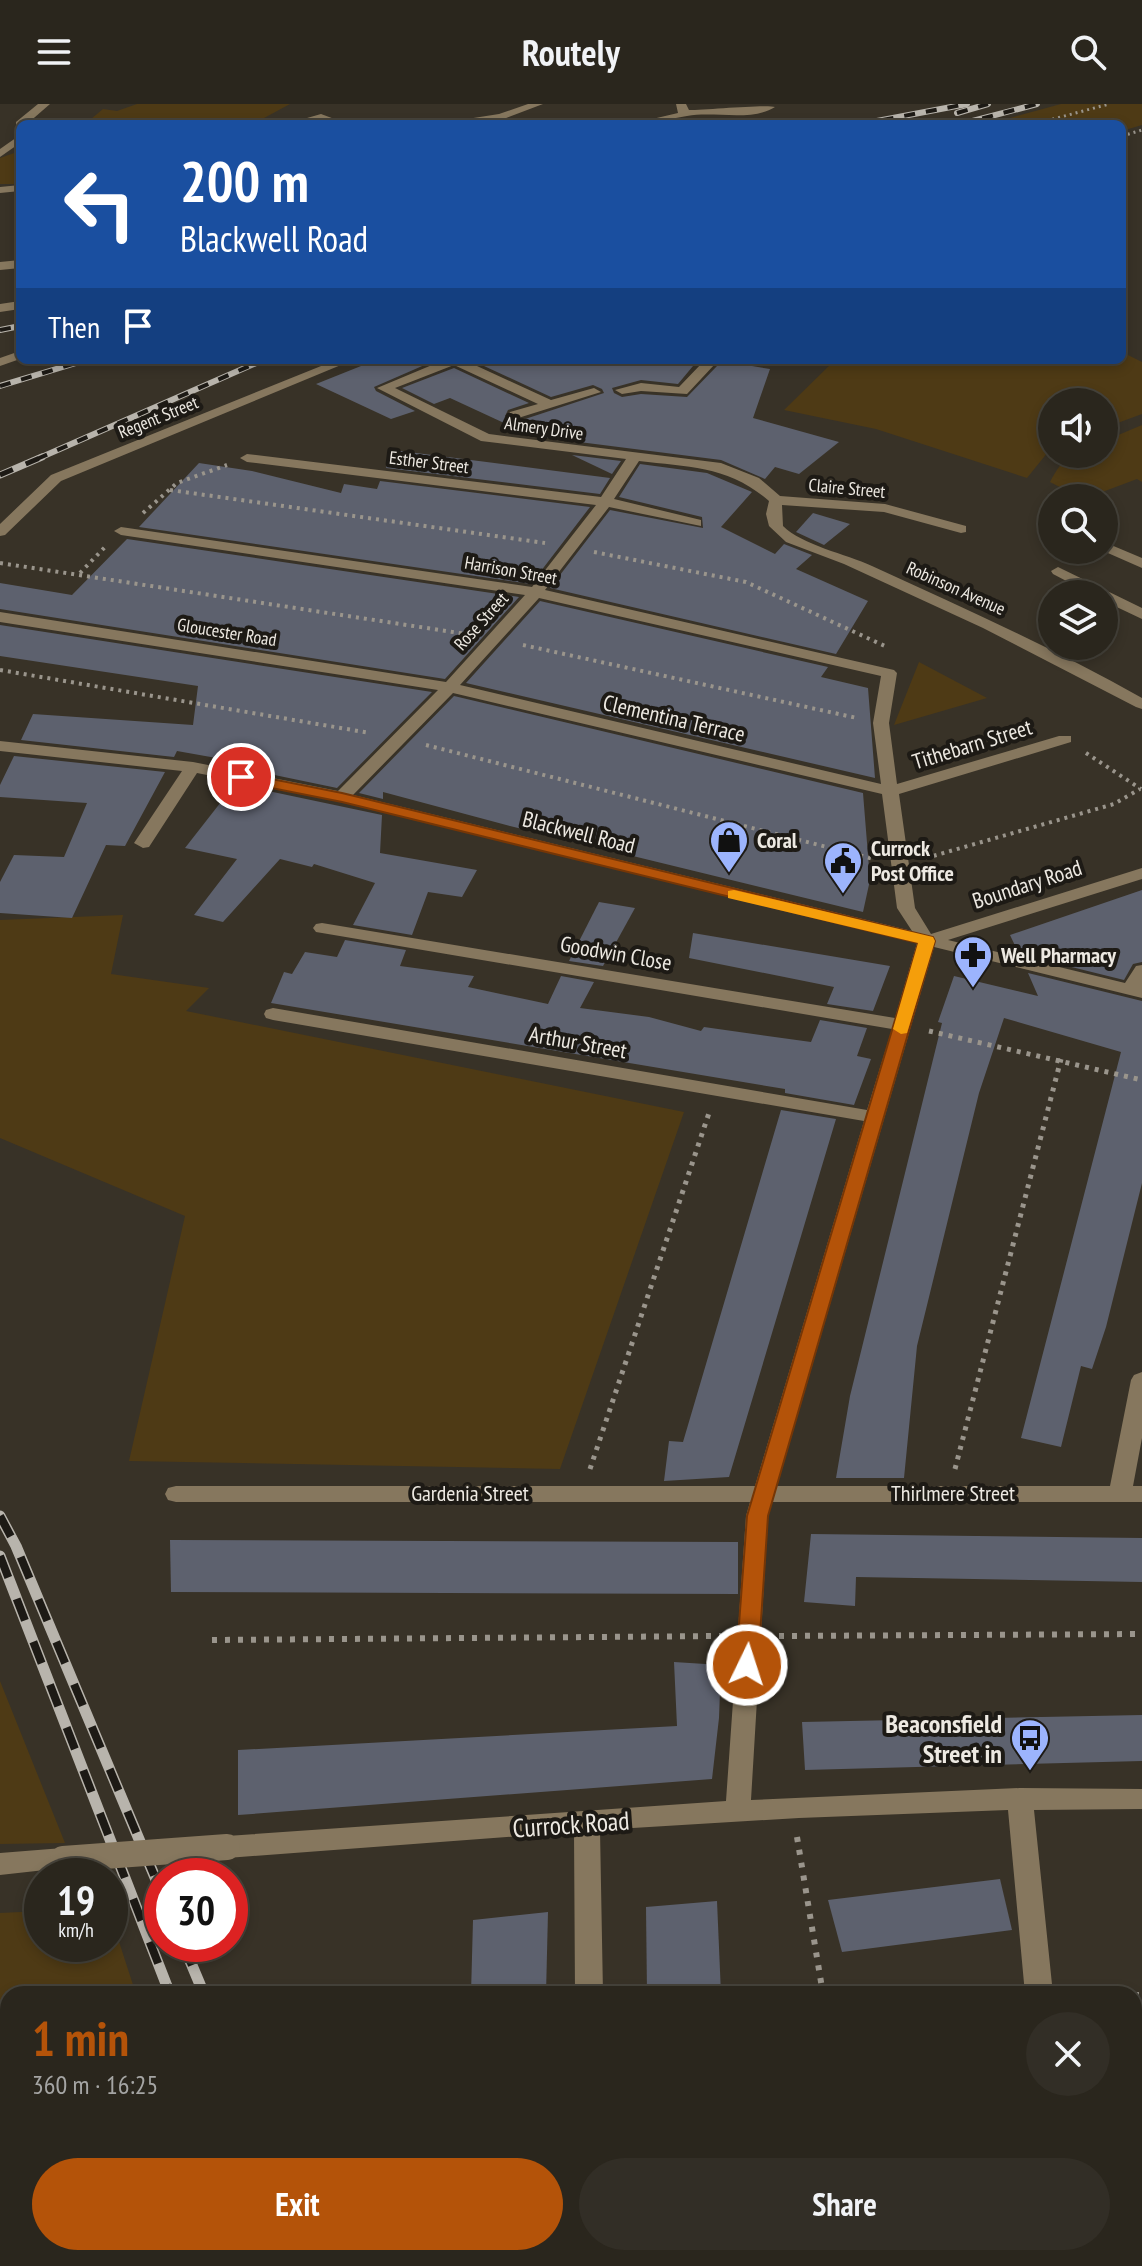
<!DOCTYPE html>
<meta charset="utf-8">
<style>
:root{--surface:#2a261d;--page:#322e26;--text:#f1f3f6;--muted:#a5a5a4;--line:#46433b;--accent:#b45309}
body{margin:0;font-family:"PT Sans Narrow",sans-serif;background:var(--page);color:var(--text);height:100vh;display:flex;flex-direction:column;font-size:30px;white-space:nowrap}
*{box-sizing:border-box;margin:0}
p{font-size:26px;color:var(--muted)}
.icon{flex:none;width:44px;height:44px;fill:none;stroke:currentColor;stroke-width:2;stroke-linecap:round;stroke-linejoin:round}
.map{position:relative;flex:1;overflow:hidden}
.side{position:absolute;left:0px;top:1882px;width:1142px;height:280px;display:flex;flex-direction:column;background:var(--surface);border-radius:24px 24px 0 0;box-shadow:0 4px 12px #0003,0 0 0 2px var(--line)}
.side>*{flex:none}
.banner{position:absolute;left:16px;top:16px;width:1110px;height:244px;border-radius:12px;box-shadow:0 4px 12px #0003,0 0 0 2px var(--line);background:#1a4fa0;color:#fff;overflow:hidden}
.buttons{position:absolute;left:1038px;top:284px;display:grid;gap:16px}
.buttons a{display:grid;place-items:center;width:80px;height:80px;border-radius:50%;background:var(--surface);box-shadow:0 4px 12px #0003,0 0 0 2px var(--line);font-size:40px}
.speed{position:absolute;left:24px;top:1754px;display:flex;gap:16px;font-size:40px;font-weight:700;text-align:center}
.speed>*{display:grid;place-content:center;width:104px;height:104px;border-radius:50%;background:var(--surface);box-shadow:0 4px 12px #0003,0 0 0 2px var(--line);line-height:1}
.speed small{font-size:20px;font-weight:400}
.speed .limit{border:12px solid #d22;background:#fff;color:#111}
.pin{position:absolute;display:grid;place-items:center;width:68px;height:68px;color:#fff;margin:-34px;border:4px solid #fff;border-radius:50%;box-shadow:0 2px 8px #0007}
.me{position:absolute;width:88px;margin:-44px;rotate:4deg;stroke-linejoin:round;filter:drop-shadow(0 0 6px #0008)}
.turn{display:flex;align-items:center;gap:28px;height:168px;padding:0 32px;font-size:36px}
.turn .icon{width:104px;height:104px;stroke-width:2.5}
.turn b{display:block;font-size:56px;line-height:68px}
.then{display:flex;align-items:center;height:76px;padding:0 32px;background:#0003;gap:16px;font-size:30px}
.round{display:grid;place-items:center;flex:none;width:84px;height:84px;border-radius:42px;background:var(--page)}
.summary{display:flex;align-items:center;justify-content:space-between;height:136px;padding:0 32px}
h1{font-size:48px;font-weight:800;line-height:60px;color:var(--accent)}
.button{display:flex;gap:16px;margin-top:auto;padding:16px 32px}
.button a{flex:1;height:92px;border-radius:48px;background:var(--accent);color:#fff;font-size:32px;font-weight:800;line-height:92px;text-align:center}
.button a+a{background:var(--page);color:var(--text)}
header{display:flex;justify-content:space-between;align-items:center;height:104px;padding:0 32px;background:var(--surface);font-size:36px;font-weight:800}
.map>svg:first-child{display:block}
.green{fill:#4e3a15}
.building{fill:#5d616e}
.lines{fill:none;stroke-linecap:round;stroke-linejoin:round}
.path-far3{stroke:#9a958c;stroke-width:3;stroke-dasharray:2 4;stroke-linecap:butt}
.path-far2{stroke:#9a958c;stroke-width:4;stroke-dasharray:3 5;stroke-linecap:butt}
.path-far1{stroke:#9a958c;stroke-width:5;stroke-dasharray:4 6;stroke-linecap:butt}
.path{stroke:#9a958c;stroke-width:6;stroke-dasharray:5 8;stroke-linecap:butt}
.minor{fill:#86775e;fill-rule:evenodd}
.rail-far2-casing{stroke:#b8b4ac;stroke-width:6}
.rail-far1-casing{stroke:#b8b4ac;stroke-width:7}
.rail-casing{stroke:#b8b4ac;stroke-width:11}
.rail-far2{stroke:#1d1a15;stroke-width:4;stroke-dasharray:11;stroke-linecap:butt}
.rail-far1{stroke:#1d1a15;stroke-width:5;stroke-dasharray:14;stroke-linecap:butt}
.rail{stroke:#1d1a15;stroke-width:8;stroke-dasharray:23;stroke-linecap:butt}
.minor-bridge{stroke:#86775e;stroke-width:26}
.route{fill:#b45309;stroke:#753606;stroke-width:2}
.slow{fill:#f59e0b}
.labels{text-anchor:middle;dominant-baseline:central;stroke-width:8;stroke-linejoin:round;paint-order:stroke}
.far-street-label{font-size:18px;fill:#ede9e2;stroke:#1d1a15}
.street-label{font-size:22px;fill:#ede9e2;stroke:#1d1a15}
.poi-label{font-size:22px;font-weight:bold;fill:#ede9e2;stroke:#1d1a15;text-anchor:start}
.near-poi-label{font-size:26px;font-weight:bold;fill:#ede9e2;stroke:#1d1a15;text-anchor:end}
.near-street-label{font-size:26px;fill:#ede9e2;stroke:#1d1a15}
</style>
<header><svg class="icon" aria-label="menu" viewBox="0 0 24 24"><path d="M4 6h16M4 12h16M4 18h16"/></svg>Routely<svg class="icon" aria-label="search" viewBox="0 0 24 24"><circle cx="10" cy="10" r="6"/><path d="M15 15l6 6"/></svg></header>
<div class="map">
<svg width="1142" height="2162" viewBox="0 0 1142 2162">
<rect width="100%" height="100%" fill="#383227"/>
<g class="green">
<path d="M 137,0 L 290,0 L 253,20 L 85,20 L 103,5 L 117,7 Z"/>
<path d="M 1061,0 L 1142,0 L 1142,21 L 1122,27 L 1122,20 L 988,20 Z"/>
<path d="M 20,47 L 20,80 L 0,80 L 0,54 Z"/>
<path d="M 1122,248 L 1142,258 L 1142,310 L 1104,324 L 1104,298 L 1052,298 L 1052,343 L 1027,374 L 876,325 L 784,306 L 835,256 L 1122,256 Z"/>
<path d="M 1142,321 L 1142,378 L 1137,375 L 1097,390 L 1104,394 L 1081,394 L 1050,378 C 1066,348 1072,350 1104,350 L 1104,337 Z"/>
<path d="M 919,558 L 987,594 L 894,621 Z"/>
<path d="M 123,811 L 111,870 L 209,884 L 186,907 L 684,1008 L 560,1365 L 129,1357 L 185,1112 L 0,1034 L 0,816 Z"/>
<path d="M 0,1577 L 4,1587 L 65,1739 L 0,1740 Z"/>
<path d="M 42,1807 L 42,1840 L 110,1840 L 110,1810 L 136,1890 L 8,1890 L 8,2154 L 226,2154 L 229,2162 L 0,2162 L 0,1809 Z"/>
</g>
<g class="building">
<path d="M 376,256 L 436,256 L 374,283 L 376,287 L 415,307 L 391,315 L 316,280 Z"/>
<path d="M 471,256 L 698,256 L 678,280 L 641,276 L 612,284 L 614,289 L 622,293 L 641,290 L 687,293 L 717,262 L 716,256 L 770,265 L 753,314 L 839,338 L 799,370 L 775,363 L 765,375 L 721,356 L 532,332 L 450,294 L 434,300 L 402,284 L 454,264 L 529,299 L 508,306 L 505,312 L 516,318 L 604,289 L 602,285 L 593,281 L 551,293 Z"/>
<path d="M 393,346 L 610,374 L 600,390 L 386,364 Z"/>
<path d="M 572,351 L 621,357 L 612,370 Z"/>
<path d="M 199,359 L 252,367 L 341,389 L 344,380 L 377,385 L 380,377 L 590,403 L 531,480 L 139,423 Z"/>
<path d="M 640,360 L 707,369 L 752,388 L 721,423 L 775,450 L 784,440 L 812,451 L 796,465 L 868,497 L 836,550 L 550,484 L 610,406 L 703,424 L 702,413 L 619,393 Z"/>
<path d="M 813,409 L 850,420 L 824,441 L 796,428 Z"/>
<path d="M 127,435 L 519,493 L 445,575 L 0,505 L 0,479 L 72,491 Z"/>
<path d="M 540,497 L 828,563 L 821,573 L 868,584 L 875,674 L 466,579 Z"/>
<path d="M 0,521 L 432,588 L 337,684 L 246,665 L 250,660 L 177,647 L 174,653 L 21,636 L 33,610 L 193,621 L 198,582 L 0,552 Z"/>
<path d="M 454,592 L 863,689 L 870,776 L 863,808 L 514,723 L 383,688 L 383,695 L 359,689 Z"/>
<path d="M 14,652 L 165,668 L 125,742 L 106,741 L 72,814 L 0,809 L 0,778 L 14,751 L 64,753 L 87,699 L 0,693 L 0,681 Z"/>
<path d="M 235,680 L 382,711 L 380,749 L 477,766 L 462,793 L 428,788 L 412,831 L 353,821 L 375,779 L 314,760 L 312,763 L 280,755 L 223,818 L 194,811 L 237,755 L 185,744 Z"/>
<path d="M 1142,786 L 1142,858 L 1133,860 L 1124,876 L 1019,850 L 1010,831 Z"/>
<path d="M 599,798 L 635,804 L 603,862 L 569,857 Z"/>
<path d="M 693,829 L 890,862 L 873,907 L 827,900 L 834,883 L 689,854 Z"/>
<path d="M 345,836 L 406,846 L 400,862 L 474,872 L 468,883 L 548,900 L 561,872 L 594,878 L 580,904 L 649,913 L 701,927 L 704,923 L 811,938 L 820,916 L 867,924 L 857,952 L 871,955 L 854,1001 L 785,989 L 785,985 L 271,899 L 284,868 L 292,870 L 305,848 L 337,853 Z"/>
<path d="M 1028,869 L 1142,897 L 1142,1079 L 1106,1223 L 1092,1265 L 1081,1262 L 1061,1343 L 1021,1334 L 1121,948 L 1004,914 L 979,989 L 917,1242 L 904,1374 L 836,1374 L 850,1292 L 942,919 L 938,918 L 954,872 L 1038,892 Z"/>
<path d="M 781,1006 L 836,1015 L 729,1373 L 664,1377 L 669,1337 L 683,1338 Z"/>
<path d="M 811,1430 L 1142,1434 L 1142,1478 L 856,1473 L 855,1502 L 804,1498 Z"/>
<path d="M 170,1436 L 738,1438 L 738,1490 L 171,1488 Z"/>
<path d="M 674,1558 L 721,1561 L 719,1614 L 712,1675 L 238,1711 L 238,1646 L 677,1622 Z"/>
<path d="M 1142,1611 L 1142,1657 L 805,1666 L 802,1618 Z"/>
<path d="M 1000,1775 L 1012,1826 L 842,1848 L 828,1796 Z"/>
<path d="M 717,1797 L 721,1890 L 647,1890 L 646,1803 Z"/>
<path d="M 548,1808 L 546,1890 L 471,1890 L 473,1816 Z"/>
</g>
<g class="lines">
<g class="path-far3">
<path d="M 1035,20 L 1109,0"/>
<path d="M 1122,32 L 1142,26"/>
</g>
<g class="path-far2">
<path d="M 170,386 L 545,439"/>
<path d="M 143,409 L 177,379 L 227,361"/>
<path d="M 594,448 L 746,478 L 887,543"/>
<path d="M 0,459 L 466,530"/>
<path d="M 80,469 L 106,442"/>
<path d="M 523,541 L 857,614"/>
<path d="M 0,566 L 370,629"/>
<path d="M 426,641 L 874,755"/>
<path d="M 1086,649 L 1141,685"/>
<path d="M 926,754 L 1114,700 L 1140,685"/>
</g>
<g class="path-far1">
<path d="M 929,927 L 1142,976"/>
<path d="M 590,1365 L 710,1006"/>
<path d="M 955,1365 L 1061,955"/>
</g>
<g class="path">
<path d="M 779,1532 L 1142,1530"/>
<path d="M 212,1536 L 721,1532"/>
<path d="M 797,1733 L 823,1890"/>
<path d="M 1134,1891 L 1142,1891"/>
<path d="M 837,2154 L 837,2162"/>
</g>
<g class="minor">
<path d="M 38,0 L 50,0 L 27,20 L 16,22 L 16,18 Z"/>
<path d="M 528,0 L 543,0 L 501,16 L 435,20 L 499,10 Z"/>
<path d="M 676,0 L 686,0 L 689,6 C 705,6 767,0 775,3 C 751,18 715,7 687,12 C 668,15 651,20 631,20 L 678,9 Z"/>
<path d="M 321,10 L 348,20 L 321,16 L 286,20 Z"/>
<path d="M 20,31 L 20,39 L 0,53 L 0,45 Z"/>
<path d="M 20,81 L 20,87 L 0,89 L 0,83 Z"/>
<path d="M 20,156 L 20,164 L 0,166 L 0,158 Z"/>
<path d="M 20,197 L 20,205 L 0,208 L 0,200 Z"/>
<path d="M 20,247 L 20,255 L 0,262 L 0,254 Z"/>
<path d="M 336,256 L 353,256 L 61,377 L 5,431 L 0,432 L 0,420 L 51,371 Z"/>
<path d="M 444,256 L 464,256 L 551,296 L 594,284 L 601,288 L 515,315 L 508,311 L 510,308 L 538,300 L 454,261 L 395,284 L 489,330 L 721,359 L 759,374 L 780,392 L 885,400 L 966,422 L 966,428 L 961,429 L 884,408 L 782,401 L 783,422 C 802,441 846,450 872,462 C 963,504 1054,544 1142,594 L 1142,605 L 1136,603 L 983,524 L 844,460 L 786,438 L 769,422 L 766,410 L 769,397 C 729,362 689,363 639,357 L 614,395 L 701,416 L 701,422 L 609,403 L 545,486 L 894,566 L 897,569 L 889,619 L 897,680 L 1059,632 L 1071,632 L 1071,638 L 899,690 L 915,804 L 931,830 L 1142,764 L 1142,775 L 948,836 L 1125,879 L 1136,862 L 1142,861 L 1142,894 L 934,843 L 777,1382 L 1110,1382 L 1131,1276 L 1134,1271 L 1142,1268 L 1142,1334 L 1133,1382 L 1142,1382 L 1142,1398 L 772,1398 L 768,1412 L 751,1696 L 1020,1684 L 1142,1685 L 1142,1705 L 1034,1706 L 1053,1890 L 1025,1890 L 1008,1706 L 799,1714 L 600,1726 L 603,1890 L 575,1890 L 574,1728 L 227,1754 L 218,1751 L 214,1743 L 218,1735 L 227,1732 L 726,1697 L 746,1412 L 750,1398 L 176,1398 L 168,1396 L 165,1390 L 168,1384 L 176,1382 L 755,1382 L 864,1017 L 273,916 L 266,914 L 264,910 L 266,906 L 273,904 L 867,1006 L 892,925 L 322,829 L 316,828 L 313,824 L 316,820 L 322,819 L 895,914 L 917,839 L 342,698 L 197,669 L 149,743 L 143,744 L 134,739 L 182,667 L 0,647 L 0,637 L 193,658 L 338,687 L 438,586 L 0,518 L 0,508 L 446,578 L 525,491 L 121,431 L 114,427 L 121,423 L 532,483 L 596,401 L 247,358 L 240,354 L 247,350 L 601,393 L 626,355 L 481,337 L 377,284 ZM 539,494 L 881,572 L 873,619 L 881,680 L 460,581 ZM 453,589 L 882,690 L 897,804 L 912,827 L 353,691 Z"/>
<path d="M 701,256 L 713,256 L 715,260 L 687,290 L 641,287 L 622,290 L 615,286 L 641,279 L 679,283 L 702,259 Z"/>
<path d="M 1104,438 L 1142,454 L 1142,464 L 1101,446 L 1104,446 Z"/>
<path d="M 1058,463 L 1142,504 L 1142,515 L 1104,497 L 1104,490 L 1091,490 L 1053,470 L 1051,467 Z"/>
<path d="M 63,1744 L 72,1747 L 76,1755 L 72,1763 L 0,1771 L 0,1749 Z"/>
<rect x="579" y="2154" width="30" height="8"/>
<rect x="1043" y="2154" width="30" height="8"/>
</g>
<defs>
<g id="rail-far2">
<path d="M 957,9 L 988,0"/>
<path d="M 861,20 L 967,0"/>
<path d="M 961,20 L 1037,0"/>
<path d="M 0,226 L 20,222"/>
<path d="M 0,282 L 86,256"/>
<path d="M 37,355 L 263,256"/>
</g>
<path id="rail-far1" d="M 0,371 L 42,353"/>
<g id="rail">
<path d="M 0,1412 L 16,1442 L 162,1790"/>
<path d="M 0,1452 L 170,1890"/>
<path d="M 183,1840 L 204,1890"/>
<path d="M 273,2154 L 276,2162"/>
<path d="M 314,2154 L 317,2162"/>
</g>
</defs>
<use href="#rail-far2" class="rail-far2-casing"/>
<use href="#rail-far1" class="rail-far1-casing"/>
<use href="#rail" class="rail-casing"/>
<use href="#rail-far2" class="rail-far2"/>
<use href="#rail-far1" class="rail-far1"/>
<use href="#rail" class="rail"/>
<path class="minor-bridge" d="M 63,1755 L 227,1743"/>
</g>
<path class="route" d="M 241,669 L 342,689 L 933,833 L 935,837 L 768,1412 L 758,1561 L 755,1567 L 747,1570 L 739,1567 L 736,1561 L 747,1412 L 918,839 L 342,698 L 236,677 L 234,673 Z"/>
<path class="slow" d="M 734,786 L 933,833 L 935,837 L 907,929 L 901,930 L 893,925 L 918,839 L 728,794 L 728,787 Z"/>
<defs>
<symbol id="shop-pin" viewBox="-11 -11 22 30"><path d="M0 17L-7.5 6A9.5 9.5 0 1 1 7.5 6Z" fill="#9cb4fd" stroke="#1d1a15"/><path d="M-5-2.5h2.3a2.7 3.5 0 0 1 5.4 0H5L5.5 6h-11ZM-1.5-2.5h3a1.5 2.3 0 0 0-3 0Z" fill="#111"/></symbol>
<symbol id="civic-pin" viewBox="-11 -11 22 30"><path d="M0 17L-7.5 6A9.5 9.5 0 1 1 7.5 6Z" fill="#9cb4fd" stroke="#1d1a15"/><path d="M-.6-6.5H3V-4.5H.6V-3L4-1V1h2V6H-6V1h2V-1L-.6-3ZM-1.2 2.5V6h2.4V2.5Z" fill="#111"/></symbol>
<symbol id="pharmacy-pin" viewBox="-11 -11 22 30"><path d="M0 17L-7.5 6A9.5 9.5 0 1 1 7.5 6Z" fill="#9cb4fd" stroke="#1d1a15"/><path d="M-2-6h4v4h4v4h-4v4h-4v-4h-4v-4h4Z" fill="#111"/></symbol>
<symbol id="bus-pin" viewBox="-11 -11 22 30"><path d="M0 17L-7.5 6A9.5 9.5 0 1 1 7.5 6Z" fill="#9cb4fd" stroke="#1d1a15"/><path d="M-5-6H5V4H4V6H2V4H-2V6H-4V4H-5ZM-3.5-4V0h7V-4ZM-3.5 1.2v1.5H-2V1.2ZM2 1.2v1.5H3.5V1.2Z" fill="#111"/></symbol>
</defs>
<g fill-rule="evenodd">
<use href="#shop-pin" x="707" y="714" width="44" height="60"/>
<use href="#civic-pin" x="821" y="735" width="44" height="60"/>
<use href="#pharmacy-pin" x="951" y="829" width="44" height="60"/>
<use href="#bus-pin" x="1008" y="1612" width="44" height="60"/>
</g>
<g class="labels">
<g class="far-street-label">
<text transform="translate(158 313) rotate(-22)">Regent Street</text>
<text transform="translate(544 324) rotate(8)">Almery Drive</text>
<text transform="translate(429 358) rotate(7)">Esther Street</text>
<text transform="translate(847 384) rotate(5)">Claire Street</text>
<text transform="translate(511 466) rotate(10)">Harrison Street</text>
<text transform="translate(956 484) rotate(24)">Robinson Avenue</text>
<text transform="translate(481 517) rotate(-48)">Rose Street</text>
<text transform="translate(227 528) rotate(9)">Gloucester Road</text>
</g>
<g class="street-label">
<text transform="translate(674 614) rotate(13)">Clementina Terrace</text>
<text transform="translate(972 640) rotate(-17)">Tithebarn Street</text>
<text transform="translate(579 728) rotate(14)">Blackwell Road</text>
<text transform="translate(1027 780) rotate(-18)">Boundary Road</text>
<text transform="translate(616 849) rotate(10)">Goodwin Close</text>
<text transform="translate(578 938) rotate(10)">Arthur Street</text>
<text x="470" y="1389">Gardenia Street</text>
<text x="953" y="1389">Thirlmere Street</text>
</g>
<g class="poi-label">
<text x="757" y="736">Coral</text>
<text x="871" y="744">Currock<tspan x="871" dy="25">Post Office</tspan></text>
<text x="1001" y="851">Well Pharmacy</text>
</g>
<g class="near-poi-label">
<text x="1002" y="1619">Beaconsfield<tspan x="1002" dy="30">Street in</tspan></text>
</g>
<g class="near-street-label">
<text transform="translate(571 1720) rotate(-4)">Currock Road</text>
</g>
</g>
</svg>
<div class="buttons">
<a><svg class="icon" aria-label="sound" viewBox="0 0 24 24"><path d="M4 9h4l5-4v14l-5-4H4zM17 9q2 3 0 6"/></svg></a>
<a><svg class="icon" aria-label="search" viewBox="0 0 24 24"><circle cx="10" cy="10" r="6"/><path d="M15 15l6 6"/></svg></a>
<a><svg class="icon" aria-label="layers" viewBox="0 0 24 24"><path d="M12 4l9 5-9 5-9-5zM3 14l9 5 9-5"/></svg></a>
</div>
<div class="speed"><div>19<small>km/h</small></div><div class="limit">30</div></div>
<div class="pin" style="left:241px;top:673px;background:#d93025"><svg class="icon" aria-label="arrive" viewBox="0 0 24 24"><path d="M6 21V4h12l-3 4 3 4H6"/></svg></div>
<svg class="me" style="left:747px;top:1561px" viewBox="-20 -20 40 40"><circle r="17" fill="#b45309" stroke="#fff" stroke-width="3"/><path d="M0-11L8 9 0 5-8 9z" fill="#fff"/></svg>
<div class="banner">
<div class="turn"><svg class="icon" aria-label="left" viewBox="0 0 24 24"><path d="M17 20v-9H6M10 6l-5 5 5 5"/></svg><div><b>200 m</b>Blackwell Road</div></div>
<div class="then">Then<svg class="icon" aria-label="arrive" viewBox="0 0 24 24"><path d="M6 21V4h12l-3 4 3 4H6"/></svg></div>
</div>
<section class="side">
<div class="summary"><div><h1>1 min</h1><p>360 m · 16:25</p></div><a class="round"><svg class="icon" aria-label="close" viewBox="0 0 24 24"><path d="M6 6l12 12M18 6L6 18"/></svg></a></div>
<div class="button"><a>Exit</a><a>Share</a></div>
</section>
</div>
